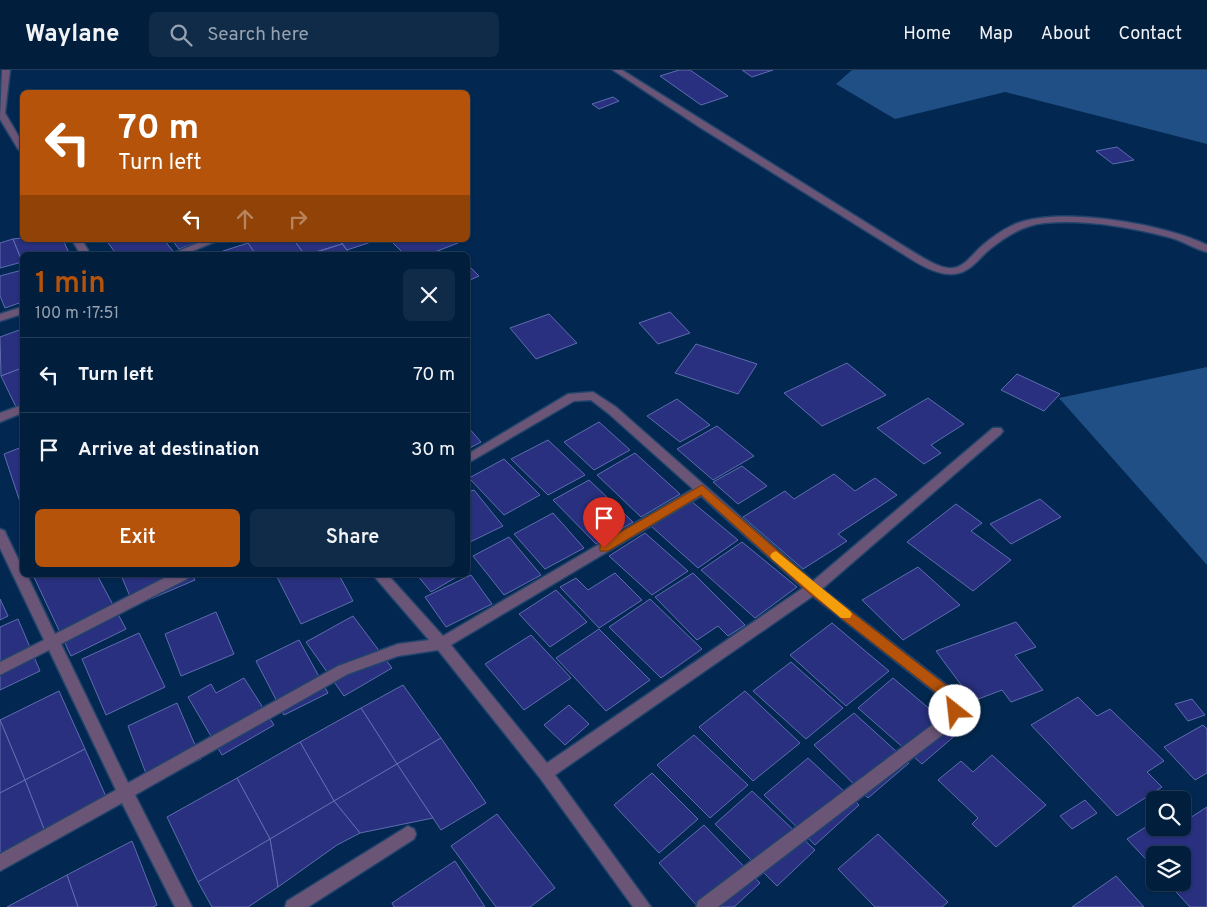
<!DOCTYPE html>
<meta charset="utf-8">
<style>
:root{--surface:#021e3d;--page:#102b48;--text:#f1f3f6;--muted:#96a2b0;--line:#233c57;--accent:#b45309}
body{margin:0;font-family:Overpass,sans-serif;background:var(--page);color:var(--text);height:100vh;display:flex;flex-direction:column;font-size:19px;white-space:nowrap}
*{box-sizing:border-box;margin:0}
p{font-size:16px;color:var(--muted)}
.icon{flex:none;width:28px;height:28px;fill:none;stroke:currentColor;stroke-width:2;stroke-linecap:round;stroke-linejoin:round}
.map{position:relative;flex:1;overflow:hidden}
.panel{position:absolute;left:20px;top:182px;width:450px;height:325px;display:flex;flex-direction:column;background:var(--surface);border-radius:8px;box-shadow:0 1px 4px #0004,0 0 0 1px var(--line)}
.panel>*{flex:none}
.banner{position:absolute;left:20px;top:20px;width:450px;height:152px;border-radius:8px;box-shadow:0 1px 4px #0004,0 0 0 1px var(--line);background:#b45309;color:#fff;overflow:hidden}
.controls{position:absolute;left:1146px;top:721px;display:grid;gap:10px}
.controls a{display:grid;place-items:center;width:45px;height:45px;border-radius:8px;background:var(--surface);box-shadow:0 1px 4px #0004,0 0 0 1px var(--line);font-size:25px}
.pin{position:absolute;display:grid;place-items:center;width:42px;height:42px;color:#fff;margin:-51px -21px;border-radius:50% 50% 50% 0;rotate:-45deg;box-shadow:0 0 5px #0007}
.pin .icon{rotate:45deg}
.me{position:absolute;width:55px;margin:-28px;rotate:331deg;stroke-linejoin:round;filter:drop-shadow(0 0 4px #0008)}
.turn{display:flex;align-items:center;gap:18px;height:105px;padding:0 15px;font-size:22px}
.turn .icon{width:65px;height:65px;stroke-width:2.5}
.turn b{display:block;font-size:35px;line-height:42px}
.lanes{display:flex;align-items:center;height:48px;padding:0 15px;background:#0003;justify-content:center;gap:25px;direction:ltr}
.lanes .off{opacity:.35}
.round{display:grid;place-items:center;flex:none;width:52px;height:52px;border-radius:8px;background:var(--page)}
.head{display:flex;align-items:center;justify-content:space-between;height:85px;padding:0 15px}
h1{font-size:30px;font-weight:600;line-height:38px;color:var(--accent)}
.button{display:flex;gap:10px;margin-top:auto;padding:10px 15px}
.button a{flex:1;height:58px;border-radius:8px;background:var(--accent);color:#fff;font-size:20px;font-weight:600;line-height:58px;text-align:center}
.button a+a{background:var(--page);color:var(--text)}
ul{padding:0;list-style:none}
li{display:flex;align-items:center;gap:15px;height:75px;padding:0 15px;border-top:1px solid var(--line)}
li div{flex:1}
li b{display:block;font-size:19px}
li em{font-style:normal}
header{display:flex;align-items:center;gap:30px;box-sizing:border-box;height:70px;padding:0 25px;background:var(--surface);border-bottom:1px solid var(--line)}
header strong{font-size:24px}
nav{display:flex;gap:28px;margin-inline-start:auto;font-size:18px}
.search{width:350px;height:45px;background:var(--page);display:flex;align-items:center;gap:12px;box-sizing:border-box;padding:0 18px;border-radius:8px;color:var(--muted);font-size:19px}
.map>svg:first-child{display:block}
.green{fill:#1f4f85}
.building{fill:#29307f;stroke:#5e6caf}
.lines{fill:none;stroke-linecap:round;stroke-linejoin:round}
.minor-casing{stroke:#20446b;stroke-width:3}
.minor{fill:#6b5577;fill-rule:evenodd}
.route{fill:#b45309;stroke:#753606}
.slow{fill:#f59e0b}
</style>
<header>
<strong>Waylane</strong>
<div class="search"><svg class="icon" aria-label="search" viewBox="0 0 24 24"><circle cx="10" cy="10" r="6"/><path d="M15 15l6 6"/></svg>Search here</div>
<nav><a>Home</a><a>Map</a><a>About</a><a>Contact</a></nav>
</header>
<div class="map">
<svg width="1207" height="837" viewBox="0 0 1207 837">
<rect width="100%" height="100%" fill="#022851"/>
<g class="green">
<path d="M 852,0 L 1207,0 L 1207,74 L 1005,22 L 895,49 L 836,14 Z"/>
<path d="M 1207,297 L 1207,495 L 1059,328 Z"/>
</g>
<g class="building">
<path d="M 679,0 L 690,0 L 728,26 L 701,35 L 660,6 Z"/>
<path d="M 742,0 L 773,0 L 752,7 Z"/>
<path d="M 613,27 L 619,31 L 599,39 L 592,34 Z"/>
<path d="M 1117,77 L 1134,90 L 1113,94 L 1096,81 Z"/>
<path d="M 22,168 L 22,170 L 63,170 L 70,185 L 22,185 L 22,191 L 13,169 Z"/>
<path d="M 13,169 L 22,192 L 0,198 L 0,173 Z"/>
<path d="M 106,170 L 164,170 L 173,181 L 163,185 L 117,185 Z"/>
<path d="M 172,170 L 204,170 L 179,179 Z"/>
<path d="M 258,170 L 294,170 L 305,185 L 256,185 L 248,173 Z"/>
<path d="M 294,170 L 340,170 L 342,174 L 305,185 Z"/>
<path d="M 340,170 L 377,170 L 347,180 Z"/>
<path d="M 390,170 L 462,170 L 463,171 L 427,185 L 405,185 Z"/>
<path d="M 248,173 L 256,185 L 218,185 L 217,183 Z"/>
<path d="M 342,174 L 351,185 L 308,185 Z"/>
<path d="M 468,195 L 479,206 L 468,211 Z"/>
<path d="M 22,200 L 22,232 L 5,238 L 0,226 L 0,206 Z"/>
<path d="M 670,242 L 690,263 L 658,274 L 639,253 Z"/>
<path d="M 549,244 L 577,273 L 536,289 L 510,258 Z"/>
<path d="M 22,259 L 22,298 L 1,306 L 0,267 Z"/>
<path d="M 696,274 L 757,294 L 738,324 L 675,303 Z"/>
<path d="M 847,293 L 886,325 L 822,356 L 784,323 Z"/>
<path d="M 22,298 L 22,341 L 19,343 L 1,306 Z"/>
<path d="M 1017,304 L 1060,324 L 1044,341 L 1001,320 Z"/>
<path d="M 928,328 L 964,354 L 931,375 L 941,383 L 924,394 L 877,358 Z"/>
<path d="M 677,329 L 710,355 L 680,372 L 647,346 Z"/>
<path d="M 599,352 L 630,380 L 594,400 L 564,372 Z"/>
<path d="M 717,356 L 754,386 L 713,410 L 677,379 Z"/>
<path d="M 468,357 L 481,372 L 468,379 Z"/>
<path d="M 548,370 L 585,405 L 548,425 L 511,389 Z"/>
<path d="M 22,377 L 22,438 L 4,384 Z"/>
<path d="M 635,383 L 680,424 L 641,447 L 597,405 Z"/>
<path d="M 504,389 L 540,425 L 504,445 L 469,408 Z"/>
<path d="M 742,396 L 767,416 L 738,434 L 713,412 Z"/>
<path d="M 834,404 L 855,421 L 875,408 L 897,425 L 838,464 L 847,471 L 803,499 L 743,447 L 785,421 L 794,429 Z"/>
<path d="M 589,410 L 633,452 L 596,474 L 553,430 Z"/>
<path d="M 474,420 L 503,456 L 468,473 L 468,422 Z"/>
<path d="M 1040,429 L 1061,447 L 1011,474 L 990,454 Z"/>
<path d="M 691,431 L 738,470 L 698,498 L 651,456 Z"/>
<path d="M 956,434 L 982,453 L 971,461 L 1011,490 L 973,521 L 907,472 Z"/>
<path d="M 553,443 L 584,478 L 545,499 L 514,464 Z"/>
<path d="M 645,463 L 688,501 L 652,525 L 609,486 Z"/>
<path d="M 509,467 L 541,505 L 504,525 L 473,486 Z"/>
<path d="M 742,472 L 797,517 L 755,548 L 701,500 Z"/>
<path d="M 918,497 L 960,535 L 903,570 L 862,530 Z"/>
<path d="M 615,503 L 642,530 L 599,558 L 560,517 L 576,508 L 588,520 Z"/>
<path d="M 693,503 L 745,555 L 728,566 L 718,556 L 697,570 L 655,527 Z"/>
<path d="M 33,505 L 97,505 L 126,559 L 71,586 Z"/>
<path d="M 121,505 L 192,505 L 195,510 L 134,536 Z"/>
<path d="M 276,505 L 339,505 L 353,531 L 301,554 Z"/>
<path d="M 417,505 L 460,505 L 431,522 Z"/>
<path d="M 471,505 L 492,534 L 446,557 L 425,527 Z"/>
<path d="M 556,520 L 587,552 L 550,577 L 519,544 Z"/>
<path d="M 0,529 L 8,546 L 0,550 Z"/>
<path d="M 650,529 L 702,579 L 661,608 L 609,557 Z"/>
<path d="M 216,542 L 234,584 L 181,606 L 165,564 Z"/>
<path d="M 353,546 L 392,598 L 344,626 L 306,572 Z"/>
<path d="M 18,549 L 40,601 L 0,620 L 0,557 Z"/>
<path d="M 1016,552 L 1036,577 L 1015,585 L 1043,620 L 1011,632 L 1002,620 L 973,631 L 936,581 Z"/>
<path d="M 832,553 L 889,601 L 846,636 L 790,585 Z"/>
<path d="M 599,559 L 650,610 L 606,641 L 556,588 Z"/>
<path d="M 139,563 L 165,617 L 106,645 L 82,589 Z"/>
<path d="M 531,565 L 571,608 L 524,640 L 485,594 Z"/>
<path d="M 299,570 L 328,623 L 284,645 L 256,591 Z"/>
<path d="M 791,592 L 843,638 L 806,669 L 753,621 Z"/>
<path d="M 244,608 L 274,655 L 222,685 L 188,627 L 211,614 L 216,623 Z"/>
<path d="M 893,608 L 958,663 L 922,694 L 858,638 Z"/>
<path d="M 403,615 L 441,668 L 397,694 L 361,638 Z"/>
<path d="M 59,621 L 85,679 L 25,710 L 0,650 Z"/>
<path d="M 745,621 L 800,673 L 753,711 L 699,657 Z"/>
<path d="M 1078,627 L 1097,646 L 1110,639 L 1164,691 L 1147,702 L 1162,717 L 1117,746 L 1031,655 Z"/>
<path d="M 1192,629 L 1205,645 L 1188,651 L 1175,634 Z"/>
<path d="M 177,633 L 201,689 L 150,714 L 128,656 Z"/>
<path d="M 569,635 L 589,654 L 565,675 L 544,655 Z"/>
<path d="M 361,638 L 397,694 L 334,731 L 300,672 Z"/>
<path d="M 854,643 L 909,693 L 868,728 L 814,675 Z"/>
<path d="M 0,650 L 25,710 L 0,723 Z"/>
<path d="M 1203,655 L 1207,659 L 1207,703 L 1195,710 L 1164,677 Z"/>
<path d="M 694,665 L 748,715 L 710,748 L 657,695 Z"/>
<path d="M 441,668 L 486,733 L 441,760 L 397,694 Z"/>
<path d="M 300,672 L 334,731 L 270,769 L 237,708 Z"/>
<path d="M 85,679 L 111,738 L 49,772 L 25,710 Z"/>
<path d="M 992,685 L 1046,735 L 996,777 L 972,754 L 978,748 L 938,710 L 961,691 L 973,702 Z"/>
<path d="M 808,688 L 859,735 L 815,775 L 764,725 Z"/>
<path d="M 397,694 L 433,748 L 360,763 L 334,731 Z"/>
<path d="M 652,703 L 698,749 L 659,783 L 614,735 Z"/>
<path d="M 237,708 L 270,769 L 198,812 L 167,747 Z"/>
<path d="M 25,710 L 49,772 L 0,799 L 0,723 Z"/>
<path d="M 752,721 L 815,780 L 777,816 L 715,754 Z"/>
<path d="M 1085,730 L 1097,743 L 1072,759 L 1060,746 Z"/>
<path d="M 334,731 L 360,763 L 337,775 L 278,817 L 270,769 Z"/>
<path d="M 1207,737 L 1207,837 L 1190,837 L 1167,812 L 1182,812 L 1182,785 L 1155,785 L 1155,799 L 1127,769 L 1155,751 L 1155,758 L 1182,758 L 1182,753 Z"/>
<path d="M 497,744 L 555,818 L 530,837 L 496,837 L 451,776 Z"/>
<path d="M 704,755 L 760,813 L 734,837 L 698,837 L 659,793 Z"/>
<path d="M 878,764 L 948,832 L 942,837 L 875,837 L 838,799 Z"/>
<path d="M 270,769 L 278,817 L 248,837 L 212,837 L 198,812 Z"/>
<path d="M 132,771 L 157,835 L 153,837 L 78,837 L 67,805 Z"/>
<path d="M 455,791 L 485,837 L 394,837 L 392,833 Z"/>
<path d="M 67,805 L 78,837 L 7,837 Z"/>
<path d="M 1116,806 L 1144,837 L 1072,837 Z"/>
</g>
<g class="lines">
<defs>
<g id="minor">
<path d="M 2,0 L 10,0 L 5,43 L 22,72 L 22,82 L 18,79 L 0,49 Z"/>
<path d="M 613,0 L 622,0 L 902,175 C 914,182 939,200 953,198 C 965,197 974,182 983,175 C 991,168 1001,161 1011,156 C 1053,134 1166,154 1207,175 L 1207,182 C 1194,179 1182,170 1168,167 C 1130,157 1084,149 1044,153 C 1024,155 1006,166 990,179 C 979,188 970,203 954,204 C 934,206 911,189 895,179 L 701,58 Z"/>
<path d="M 72,170 L 82,170 L 91,185 L 81,185 Z"/>
<path d="M 205,170 L 219,170 L 183,185 L 169,185 Z"/>
<path d="M 22,237 L 22,244 L 0,251 L 0,244 Z"/>
<path d="M 593,322 L 616,337 L 813,511 L 993,358 L 1001,358 L 1003,361 L 1001,364 L 822,519 L 957,623 L 962,641 L 954,656 L 718,837 L 696,837 L 698,831 L 944,646 L 947,640 L 945,630 L 813,526 L 555,705 L 651,837 L 633,837 L 540,708 L 438,580 L 398,586 L 348,604 L 135,725 L 192,837 L 175,837 L 122,733 L 0,801 L 0,784 L 116,720 L 49,580 L 0,605 L 0,592 L 44,570 L 0,478 L 0,459 L 5,461 L 6,464 L 22,497 L 22,505 L 27,505 L 55,564 L 170,505 L 189,505 L 187,509 L 61,574 L 128,713 L 338,596 L 398,574 L 429,570 L 373,505 L 388,505 L 443,566 L 693,419 L 608,343 L 591,330 L 574,331 L 468,393 L 468,384 L 568,324 ZM 701,426 L 803,518 L 547,693 L 451,575 Z"/>
<path d="M 22,335 L 22,343 L 0,352 L 0,343 Z"/>
<path d="M 408,756 L 414,759 L 416,764 L 414,769 L 308,837 L 285,837 L 287,831 Z"/>
</g>
</defs>
<use href="#minor" class="minor-casing"/>
<use href="#minor" class="minor"/>
</g>
<path class="route" d="M 702,415 L 818,516 L 956,623 L 962,641 L 960,645 L 950,645 L 946,630 L 809,523 L 701,425 L 608,481 L 600,481 L 600,474 Z"/>
<path class="slow" d="M 776,481 L 850,541 L 852,544 L 850,548 L 841,548 L 772,489 L 770,486 L 772,483 Z"/>
</svg>
<div class="controls">
<a><svg class="icon" aria-label="search" viewBox="0 0 24 24"><circle cx="10" cy="10" r="6"/><path d="M15 15l6 6"/></svg></a>
<a><svg class="icon" aria-label="layers" viewBox="0 0 24 24"><path d="M12 4l9 5-9 5-9-5zM3 14l9 5 9-5"/></svg></a>
</div>
<div class="pin" style="left:604px;top:478px;background:#d93025"><svg class="icon" aria-label="arrive" viewBox="0 0 24 24"><path d="M6 21V4h12l-3 4 3 4H6"/></svg></div>
<svg class="me" style="left:955px;top:641px" viewBox="-20 -20 40 40"><circle r="19" fill="#fff"/><path d="M0-13L10 11 0 6-10 11z" fill="#b45309"/></svg>
<div class="banner">
<div class="turn"><svg class="icon" aria-label="left" viewBox="0 0 24 24"><path d="M17 20v-9H6M10 6l-5 5 5 5"/></svg><div><b>70 m</b>Turn left</div></div>
<div class="lanes"><svg class="icon" aria-label="left" viewBox="0 0 24 24"><path d="M17 20v-9H6M10 6l-5 5 5 5"/></svg><svg class="icon off" aria-label="ahead" viewBox="0 0 24 24"><path d="M12 20V5M6 11l6-6 6 6"/></svg><svg class="icon off" aria-label="right" viewBox="0 0 24 24"><path d="M7 20v-9h11M14 6l5 5-5 5"/></svg></div>
</div>
<section class="panel">
<div class="head"><div><h1>1 min</h1><p>100 m · 17:51</p></div><a class="round"><svg class="icon" aria-label="close" viewBox="0 0 24 24"><path d="M6 6l12 12M18 6L6 18"/></svg></a></div>
<ul>
<li><svg class="icon" aria-label="left" viewBox="0 0 24 24"><path d="M17 20v-9H6M10 6l-5 5 5 5"/></svg><div><b>Turn left</b></div><em>70 m</em></li>
<li><svg class="icon" aria-label="arrive" viewBox="0 0 24 24"><path d="M6 21V4h12l-3 4 3 4H6"/></svg><div><b>Arrive at destination</b></div><em>30 m</em></li>
</ul>
<div class="button"><a>Exit</a><a>Share</a></div>
</section>
</div>
